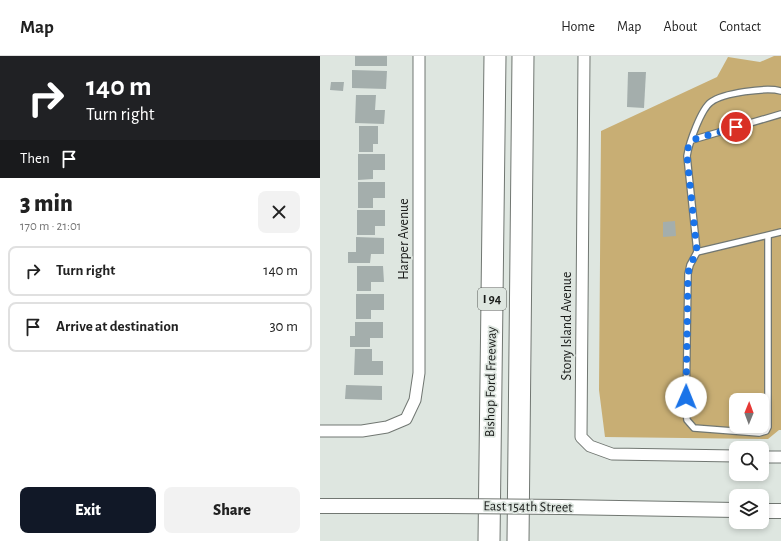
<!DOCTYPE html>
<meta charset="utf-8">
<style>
:root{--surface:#fff;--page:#f2f2f2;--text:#222;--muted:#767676;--line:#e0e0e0;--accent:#111827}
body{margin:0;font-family:"Alegreya Sans",sans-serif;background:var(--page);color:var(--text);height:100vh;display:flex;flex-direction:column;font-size:15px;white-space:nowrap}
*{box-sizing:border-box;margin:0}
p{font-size:13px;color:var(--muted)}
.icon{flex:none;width:22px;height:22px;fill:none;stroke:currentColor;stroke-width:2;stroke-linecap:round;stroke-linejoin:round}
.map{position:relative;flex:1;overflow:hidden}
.panel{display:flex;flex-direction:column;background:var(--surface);width:320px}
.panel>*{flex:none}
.banner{background:#202124;color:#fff;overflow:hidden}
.needle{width:26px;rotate:1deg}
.fabs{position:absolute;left:409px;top:337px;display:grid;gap:8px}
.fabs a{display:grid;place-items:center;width:40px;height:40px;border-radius:8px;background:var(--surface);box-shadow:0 2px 6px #0003;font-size:20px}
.pin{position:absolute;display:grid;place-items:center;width:34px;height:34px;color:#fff;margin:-17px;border:2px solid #fff;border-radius:50%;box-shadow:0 1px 4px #0007}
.me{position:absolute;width:44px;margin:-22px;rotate:1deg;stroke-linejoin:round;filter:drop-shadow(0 0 3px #0008)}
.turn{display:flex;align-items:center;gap:14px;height:84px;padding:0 20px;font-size:18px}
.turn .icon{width:52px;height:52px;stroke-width:2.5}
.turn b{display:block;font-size:28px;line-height:34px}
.then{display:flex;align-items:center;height:38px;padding:0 20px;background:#0003;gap:8px;font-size:15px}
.round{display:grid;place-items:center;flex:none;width:42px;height:42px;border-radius:8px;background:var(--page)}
.head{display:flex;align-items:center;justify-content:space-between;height:68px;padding:0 20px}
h1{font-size:24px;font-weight:800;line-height:30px}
.action{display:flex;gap:8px;margin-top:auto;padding:8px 20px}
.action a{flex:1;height:46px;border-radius:8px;background:var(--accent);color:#fff;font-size:16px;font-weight:800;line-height:46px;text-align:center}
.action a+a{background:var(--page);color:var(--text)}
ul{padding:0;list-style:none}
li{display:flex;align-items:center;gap:12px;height:50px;margin:0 8px 6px;padding:0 12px;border:2px solid var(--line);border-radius:8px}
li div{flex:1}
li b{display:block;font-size:15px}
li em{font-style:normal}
header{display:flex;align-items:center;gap:24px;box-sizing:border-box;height:56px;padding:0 20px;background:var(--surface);border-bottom:1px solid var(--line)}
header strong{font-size:19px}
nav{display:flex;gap:22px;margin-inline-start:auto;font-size:14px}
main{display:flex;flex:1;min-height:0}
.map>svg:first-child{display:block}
.green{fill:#c8ae74;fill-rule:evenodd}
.building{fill:#a4aeac}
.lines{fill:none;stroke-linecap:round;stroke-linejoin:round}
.service-casing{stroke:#717772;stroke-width:8}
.minor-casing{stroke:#717772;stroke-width:13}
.tertiary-casing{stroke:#717772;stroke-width:16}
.motorway-casing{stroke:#717772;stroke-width:23}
.service{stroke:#fff;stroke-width:5.5}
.minor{stroke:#fff;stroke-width:11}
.tertiary{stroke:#fff;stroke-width:14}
.motorway{stroke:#fff;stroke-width:21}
.tertiary-bridge-casing{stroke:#717772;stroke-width:16;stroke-linecap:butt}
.tertiary-bridge{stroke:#fff;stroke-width:14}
.route{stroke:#1a73e8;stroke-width:7;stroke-dasharray:0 12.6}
.labels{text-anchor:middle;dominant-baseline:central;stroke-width:3.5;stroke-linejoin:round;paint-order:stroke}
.shield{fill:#dee6e0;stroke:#545855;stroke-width:1}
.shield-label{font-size:13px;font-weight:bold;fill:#191b19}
.street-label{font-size:14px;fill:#191b19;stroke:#dee6e0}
</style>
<header>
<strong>Map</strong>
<nav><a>Home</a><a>Map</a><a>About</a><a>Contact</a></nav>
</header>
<main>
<section class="panel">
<div class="banner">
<div class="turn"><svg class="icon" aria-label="right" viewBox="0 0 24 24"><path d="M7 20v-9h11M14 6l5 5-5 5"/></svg><div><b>140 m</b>Turn right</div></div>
<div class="then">Then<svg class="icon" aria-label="arrive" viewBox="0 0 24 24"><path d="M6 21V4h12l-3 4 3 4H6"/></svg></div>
</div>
<div class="head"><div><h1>3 min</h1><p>170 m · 21:01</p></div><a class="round"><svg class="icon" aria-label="close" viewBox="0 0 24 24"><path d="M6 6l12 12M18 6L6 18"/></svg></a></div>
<ul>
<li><svg class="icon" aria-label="right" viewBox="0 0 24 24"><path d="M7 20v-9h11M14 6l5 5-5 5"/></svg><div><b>Turn right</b></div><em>140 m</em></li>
<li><svg class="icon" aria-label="arrive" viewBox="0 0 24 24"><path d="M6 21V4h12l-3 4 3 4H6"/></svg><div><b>Arrive at destination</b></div><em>30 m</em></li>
</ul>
<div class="action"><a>Exit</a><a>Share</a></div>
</section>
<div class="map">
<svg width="461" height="485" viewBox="0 0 461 485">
<rect width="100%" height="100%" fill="#dee6e0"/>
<path class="green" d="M 454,0 L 461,0 L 461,374 L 459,374 L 448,383 L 285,381 L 279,334 L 281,75 L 397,21 L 408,1 L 440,6 ZM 416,344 L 442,344 L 442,370 L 416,370 Z"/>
<g class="building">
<rect x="35" y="0" width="32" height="10"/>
<path d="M 32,14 L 67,15 L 66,33 L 32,32 Z"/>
<path d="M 308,16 L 326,16 L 324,52 L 307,51 Z"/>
<path d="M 11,26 L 24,26 L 23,35 L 10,34 Z"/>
<path d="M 36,39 L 56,39 L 55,54 L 65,54 L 64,68 L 35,67 Z"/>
<path d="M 39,70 L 58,70 L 58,88 L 53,88 L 53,96 L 39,96 Z"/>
<path d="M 38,98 L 65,98 L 65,114 L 53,114 L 53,123 L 38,124 Z"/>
<path d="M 38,126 L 65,126 L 65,142 L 53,142 L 53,152 L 38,152 Z"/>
<path d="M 37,154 L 65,154 L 65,170 L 55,170 L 55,179 L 37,179 Z"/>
<path d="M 355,165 L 356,180 L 343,181 L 343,166 Z"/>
<path d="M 36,181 L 64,182 L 64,198 L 51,198 L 50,207 L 28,207 L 28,196 L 36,196 Z"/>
<path d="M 37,210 L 63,210 L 64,226 L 51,226 L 51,235 L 37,235 Z"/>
<path d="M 36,238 L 64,238 L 64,254 L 51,254 L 51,263 L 36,263 Z"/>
<path d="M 35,266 L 63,266 L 63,282 L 50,282 L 50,291 L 30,291 L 30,280 L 35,280 Z"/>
<path d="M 35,293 L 52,293 L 52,305 L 63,305 L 63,319 L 34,319 Z"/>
<path d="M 26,329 L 62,330 L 62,344 L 25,343 Z"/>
</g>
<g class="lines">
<defs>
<g id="service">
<path d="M 372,84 L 461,58"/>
<path d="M 448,180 L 448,371 L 446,375 L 439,377 L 374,372 L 367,364 L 366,356 L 368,218 L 370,209 L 377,196 L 367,100 C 369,87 381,53 391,46 C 403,37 446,31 461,35"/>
<path d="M 377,196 L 461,176"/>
</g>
<g id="minor">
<path d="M 264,0 L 261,381 L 270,390 L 292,398 L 416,400"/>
<path d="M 0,375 L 42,375 L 67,371 L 86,363 L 95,344 L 99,317 L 99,0"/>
<path d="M 442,401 L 461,401"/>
</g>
<g id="tertiary">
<path d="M 0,450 L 126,450"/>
<path d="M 241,451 L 416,454"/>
<path d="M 442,455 L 461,455"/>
</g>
<g id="motorway">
<path d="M 169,485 L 175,0"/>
<path d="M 198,485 L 203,0"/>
</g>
</defs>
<use href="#service" class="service-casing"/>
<use href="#minor" class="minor-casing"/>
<use href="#tertiary" class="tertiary-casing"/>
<use href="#motorway" class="motorway-casing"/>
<use href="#service" class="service"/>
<use href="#minor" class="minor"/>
<use href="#tertiary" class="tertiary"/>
<use href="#motorway" class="motorway"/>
<defs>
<path id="tertiary-bridge" d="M 126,450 L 241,451"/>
</defs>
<use href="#tertiary-bridge" class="tertiary-bridge-casing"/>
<use href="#tertiary-bridge" class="tertiary-bridge"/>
</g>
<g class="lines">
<path class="route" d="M 366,341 L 368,218 L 370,209 L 377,196 L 367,100 L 368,92 L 372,84 L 416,71"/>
</g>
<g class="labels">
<rect class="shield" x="158" y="232" width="28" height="22" rx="3"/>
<g class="shield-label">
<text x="172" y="243">I 94</text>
</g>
<g class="street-label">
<text transform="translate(84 183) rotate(-90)">Harper Avenue</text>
<text transform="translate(247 270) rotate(-90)">Stony Island Avenue</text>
<text transform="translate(171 326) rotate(-89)">Bishop Ford Freeway</text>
<text transform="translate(208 451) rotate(1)">East 154th Street</text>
</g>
</g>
</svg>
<div class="fabs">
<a><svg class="needle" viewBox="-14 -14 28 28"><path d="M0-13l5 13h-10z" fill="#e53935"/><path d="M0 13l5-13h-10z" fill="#767676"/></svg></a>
<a><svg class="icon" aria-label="search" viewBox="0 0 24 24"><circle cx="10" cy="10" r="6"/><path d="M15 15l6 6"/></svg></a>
<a><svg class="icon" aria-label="layers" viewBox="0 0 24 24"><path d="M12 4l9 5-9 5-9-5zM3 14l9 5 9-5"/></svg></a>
</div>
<div class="pin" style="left:416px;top:71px;background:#d93025"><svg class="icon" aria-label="arrive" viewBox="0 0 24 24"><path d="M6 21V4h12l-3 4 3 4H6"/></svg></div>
<svg class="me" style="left:366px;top:341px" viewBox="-20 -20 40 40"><circle r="19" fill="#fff"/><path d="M0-13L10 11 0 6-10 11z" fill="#1a73e8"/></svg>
</div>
</main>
